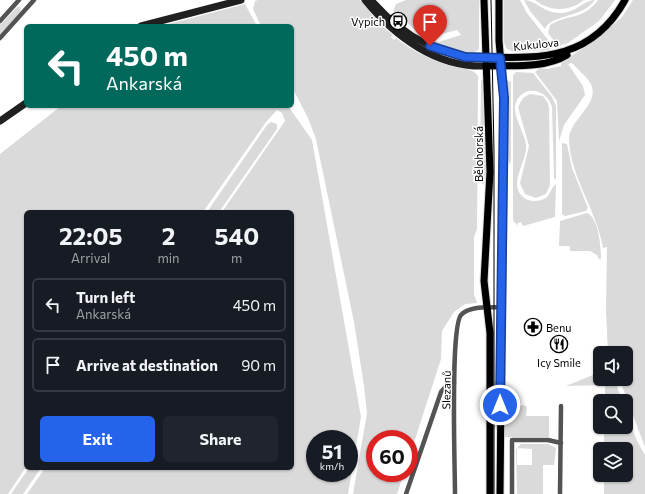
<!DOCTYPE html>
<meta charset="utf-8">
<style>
:root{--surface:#171b24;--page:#20242c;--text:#f1f3f6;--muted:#9ea1a6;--line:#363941;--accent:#2563eb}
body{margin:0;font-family:Commissioner,sans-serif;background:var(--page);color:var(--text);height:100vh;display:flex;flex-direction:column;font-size:15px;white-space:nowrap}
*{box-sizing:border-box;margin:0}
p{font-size:13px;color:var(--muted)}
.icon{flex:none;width:22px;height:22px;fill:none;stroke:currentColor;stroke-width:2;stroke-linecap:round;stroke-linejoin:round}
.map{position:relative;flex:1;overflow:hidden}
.sheet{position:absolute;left:24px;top:210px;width:270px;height:260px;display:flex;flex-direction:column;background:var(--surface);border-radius:6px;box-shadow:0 1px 3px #0004}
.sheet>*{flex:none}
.guide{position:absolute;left:24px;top:24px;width:270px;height:84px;border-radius:6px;box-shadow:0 1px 3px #0004;background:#00695c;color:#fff;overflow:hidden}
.fabs{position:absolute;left:593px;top:346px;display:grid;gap:8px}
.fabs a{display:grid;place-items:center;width:40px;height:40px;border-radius:6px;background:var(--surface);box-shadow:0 1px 3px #0004;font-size:20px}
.speed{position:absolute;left:306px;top:430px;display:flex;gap:8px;font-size:20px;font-weight:700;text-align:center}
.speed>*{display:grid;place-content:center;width:52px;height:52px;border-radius:50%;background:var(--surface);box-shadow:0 1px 3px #0004;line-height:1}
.speed small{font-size:10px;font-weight:400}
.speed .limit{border:6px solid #d22;background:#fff;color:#111}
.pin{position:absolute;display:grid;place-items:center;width:34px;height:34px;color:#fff;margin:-41px -17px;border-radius:50% 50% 50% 0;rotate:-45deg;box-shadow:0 0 4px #0007}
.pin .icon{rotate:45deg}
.me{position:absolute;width:44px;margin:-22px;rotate:0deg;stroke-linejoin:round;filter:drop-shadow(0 0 3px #0008)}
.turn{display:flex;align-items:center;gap:14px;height:84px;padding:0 16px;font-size:18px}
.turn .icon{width:52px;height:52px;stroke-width:2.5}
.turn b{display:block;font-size:28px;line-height:34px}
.eta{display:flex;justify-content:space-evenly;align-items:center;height:68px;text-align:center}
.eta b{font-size:24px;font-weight:700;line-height:28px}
.primary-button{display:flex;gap:8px;margin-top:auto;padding:8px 16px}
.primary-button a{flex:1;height:46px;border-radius:6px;background:var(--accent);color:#fff;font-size:16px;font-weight:700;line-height:46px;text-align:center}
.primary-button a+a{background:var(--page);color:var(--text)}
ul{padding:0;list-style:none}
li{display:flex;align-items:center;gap:12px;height:54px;margin:0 8px 6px;padding:0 8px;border:2px solid var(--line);border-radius:6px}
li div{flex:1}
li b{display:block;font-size:15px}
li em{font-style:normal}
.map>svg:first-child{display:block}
.green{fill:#dadada;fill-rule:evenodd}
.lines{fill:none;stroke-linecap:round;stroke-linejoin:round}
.primary-casing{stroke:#dbdbdb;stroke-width:9}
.street{stroke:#535353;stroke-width:4.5}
.secondary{stroke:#202020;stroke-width:7}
.primary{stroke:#000;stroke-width:7}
.tram{stroke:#000;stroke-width:1}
.route-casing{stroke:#184099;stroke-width:10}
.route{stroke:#2563eb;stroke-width:7}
.labels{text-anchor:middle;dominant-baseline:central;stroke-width:3;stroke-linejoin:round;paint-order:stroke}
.poi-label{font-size:11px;fill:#000;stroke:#fff;text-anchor:end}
.street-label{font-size:11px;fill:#000;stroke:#fff}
</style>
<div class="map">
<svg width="645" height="494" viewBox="0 0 645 494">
<rect width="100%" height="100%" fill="#fff"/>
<g class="green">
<path d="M 258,0 L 360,0 L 382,26 L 393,35 L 391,37 L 394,40 L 396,38 C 412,51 435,62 455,67 C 463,69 473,68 478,76 L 477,229 L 474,237 L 474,294 L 477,303 L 465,304 L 454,312 L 442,331 L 441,359 L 409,458 L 409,439 L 375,439 L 375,473 L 404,473 L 397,494 L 353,494 L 367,413 L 364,386 L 354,322 L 316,139 L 308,118 L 292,87 L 292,26 L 261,26 L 253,9 L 255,1 Z"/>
<path d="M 406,0 L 479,0 L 479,49 C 464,65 420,36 410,25 C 405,21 397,22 395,12 L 393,12 L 396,4 ZM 457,30 L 461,35 L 438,42 L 430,37 Z"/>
<path d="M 504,0 L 520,0 L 527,13 L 552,45 L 555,42 L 548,33 L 550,25 C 568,14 584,20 598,0 L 615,0 L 599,21 L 568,43 L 547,50 L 514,52 L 507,49 L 504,43 Z"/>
<path d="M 524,0 C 535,0 544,13 560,13 C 576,13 584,0 595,0 C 581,19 551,14 545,29 L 530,11 Z"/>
<path d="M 535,0 L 584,0 C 569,12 550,12 535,0 Z"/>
<path d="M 633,0 L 645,0 L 645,447 L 622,386 L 617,386 L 622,401 L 605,401 L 605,385 L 566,386 L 600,372 L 600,379 L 626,379 L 626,353 L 608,353 L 606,311 L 607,247 L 603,248 C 597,211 570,176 569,140 C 569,118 604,103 589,81 C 584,74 577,69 572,63 L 568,64 L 583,86 L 585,95 L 564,125 L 559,141 L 557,101 L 535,72 L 540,68 L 547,69 L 561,66 L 561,63 L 598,38 L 622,17 Z"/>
<path d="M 245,4 L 257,26 L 162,26 L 165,25 Z"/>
<path d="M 17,7 L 20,7 L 21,11 L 0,35 L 0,25 Z"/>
<path d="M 516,72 L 533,73 L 552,97 L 556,106 L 556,180 L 554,178 L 552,107 C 548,90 526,84 517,100 C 510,114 524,130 526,144 C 529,161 503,188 528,200 C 534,202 540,201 546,198 C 551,194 551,187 556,184 L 555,217 L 523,226 L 521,222 L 517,224 L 518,227 L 513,220 L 513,75 Z"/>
<path d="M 481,80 L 484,80 L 487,166 L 484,185 L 480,182 Z"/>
<path d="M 507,80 L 511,82 L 511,162 L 509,164 L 507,151 Z"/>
<path d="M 530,94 L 543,96 L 548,103 L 549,108 L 550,185 L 546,194 L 536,198 L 525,194 L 520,183 L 529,146 L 518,107 L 523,98 Z"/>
<path d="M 61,106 L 288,106 L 312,140 L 361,417 L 348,494 L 27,494 L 45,468 L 292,468 L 292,212 L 222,212 L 285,121 L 282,113 L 277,110 L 266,122 L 203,212 L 26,212 L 26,467 L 8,494 L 0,494 L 0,154 ZM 315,439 L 349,439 L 349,473 L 315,473 Z"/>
<path d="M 271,122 L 277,124 L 277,129 L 219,212 L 207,212 L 267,125 Z"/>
<path d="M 562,143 L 567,144 L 572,168 L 588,208 L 586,211 L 565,216 L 562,214 Z"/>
<path d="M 587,213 C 599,218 601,248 601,259 L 599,259 L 597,255 L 590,251 L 570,251 L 570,246 L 559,246 L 560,221 Z"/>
<path d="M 524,405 L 527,407 L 526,416 L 549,416 L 549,437 L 503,437 L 506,410 L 510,407 Z"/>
<path d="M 626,412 L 637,441 L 645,455 L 645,494 L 604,494 L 604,475 L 626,475 L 626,449 L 604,449 L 604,427 L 626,427 Z"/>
<path d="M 521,444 L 548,444 L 556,448 L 554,465 L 543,465 L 543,494 L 517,494 L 516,449 ZM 517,448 L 532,449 L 532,465 L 517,465 Z"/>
<path d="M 29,468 L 41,468 L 23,494 L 11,494 Z"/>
</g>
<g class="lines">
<defs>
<g id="primary">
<path d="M 484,0 L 490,172 L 484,281 L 490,333 L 490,494"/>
<path d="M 499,0 L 499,41 L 504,97 L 500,494"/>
<path d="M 485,57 C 544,59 593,58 625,0"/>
<path d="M 486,66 C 511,65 544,69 567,55"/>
</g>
</defs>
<use href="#primary" class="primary-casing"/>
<g class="street">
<path d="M 0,21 L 19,0"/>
<path d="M 0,38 L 34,0"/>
<path d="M 406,494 L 441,392 L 447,385 L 454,383"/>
<path d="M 455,494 C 455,468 450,328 461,315 C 470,305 491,308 503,307"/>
<path d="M 512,494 L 512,440 L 548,440 L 561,443"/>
<path d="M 560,494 L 561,406"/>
</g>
<g class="secondary">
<path d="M 365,0 C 395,37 437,68 486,66"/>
<path d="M 371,0 C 401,34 438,58 485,57"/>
<path d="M 141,26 L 241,0"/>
<path d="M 0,121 L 26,103"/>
</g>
<use href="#primary" class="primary"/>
<path class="tram" d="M 491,0 L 494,151 L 494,494"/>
</g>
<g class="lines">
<defs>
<path id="route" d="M 430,46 L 465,57 L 500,58 L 504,98 L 500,405"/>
</defs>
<use href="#route" class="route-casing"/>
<use href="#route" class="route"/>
</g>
<defs>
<symbol id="bus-ring" viewBox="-11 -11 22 22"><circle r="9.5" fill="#fff" stroke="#000" stroke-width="1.5"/><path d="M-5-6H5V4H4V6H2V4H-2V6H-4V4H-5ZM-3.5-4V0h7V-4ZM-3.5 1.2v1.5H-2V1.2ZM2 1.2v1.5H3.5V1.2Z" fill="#000"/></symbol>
<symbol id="pharmacy-ring" viewBox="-11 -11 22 22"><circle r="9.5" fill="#fff" stroke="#000" stroke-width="1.5"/><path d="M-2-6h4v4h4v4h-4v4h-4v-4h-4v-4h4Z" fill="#000"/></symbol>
<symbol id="restaurant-ring" viewBox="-11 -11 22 22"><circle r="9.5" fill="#fff" stroke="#000" stroke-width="1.5"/><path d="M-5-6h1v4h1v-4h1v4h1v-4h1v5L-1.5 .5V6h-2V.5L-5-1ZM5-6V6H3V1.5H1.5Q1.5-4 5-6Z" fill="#000"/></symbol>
</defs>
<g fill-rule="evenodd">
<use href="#bus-ring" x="388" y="11" width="20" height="20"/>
<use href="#pharmacy-ring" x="523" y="317" width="20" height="20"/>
<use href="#restaurant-ring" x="549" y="334" width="20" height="20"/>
</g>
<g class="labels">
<g class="poi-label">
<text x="385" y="21">Vypich</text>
<text x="546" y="327" text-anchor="start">Benu</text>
<text x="559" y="362" text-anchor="middle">Icy Smile</text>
</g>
<g class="street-label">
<text transform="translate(536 44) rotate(-6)">Kukulova</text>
<text transform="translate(478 154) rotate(-90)">Bělohorská</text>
<text transform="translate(446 390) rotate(-89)">Slezanů</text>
</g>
</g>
</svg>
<div class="fabs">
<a><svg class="icon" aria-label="sound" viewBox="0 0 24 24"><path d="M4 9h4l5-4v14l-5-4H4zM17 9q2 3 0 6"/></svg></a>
<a><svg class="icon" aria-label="search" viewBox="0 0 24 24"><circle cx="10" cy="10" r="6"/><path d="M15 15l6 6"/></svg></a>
<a><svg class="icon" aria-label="layers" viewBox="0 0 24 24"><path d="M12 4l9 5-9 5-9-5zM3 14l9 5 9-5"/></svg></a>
</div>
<div class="speed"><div>51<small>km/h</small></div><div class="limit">60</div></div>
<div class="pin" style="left:430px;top:46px;background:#d93025"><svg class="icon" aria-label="arrive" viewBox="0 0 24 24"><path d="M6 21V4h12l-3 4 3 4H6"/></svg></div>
<svg class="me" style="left:500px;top:405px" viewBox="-20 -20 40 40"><circle r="17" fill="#2563eb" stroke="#fff" stroke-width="3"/><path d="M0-11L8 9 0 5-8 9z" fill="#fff"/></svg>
<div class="guide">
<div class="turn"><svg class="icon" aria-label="left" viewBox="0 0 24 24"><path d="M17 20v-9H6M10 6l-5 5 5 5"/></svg><div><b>450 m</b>Ankarská</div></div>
</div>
<section class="sheet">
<div class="eta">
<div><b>22:05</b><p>Arrival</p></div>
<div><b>2</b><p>min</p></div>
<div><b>540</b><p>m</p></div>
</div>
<ul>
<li><svg class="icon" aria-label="left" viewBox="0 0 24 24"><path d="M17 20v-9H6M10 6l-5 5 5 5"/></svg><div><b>Turn left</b><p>Ankarská</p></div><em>450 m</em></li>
<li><svg class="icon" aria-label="arrive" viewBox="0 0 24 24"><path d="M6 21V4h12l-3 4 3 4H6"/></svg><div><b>Arrive at destination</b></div><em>90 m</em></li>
</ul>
<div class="primary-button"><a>Exit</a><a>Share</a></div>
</section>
</div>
